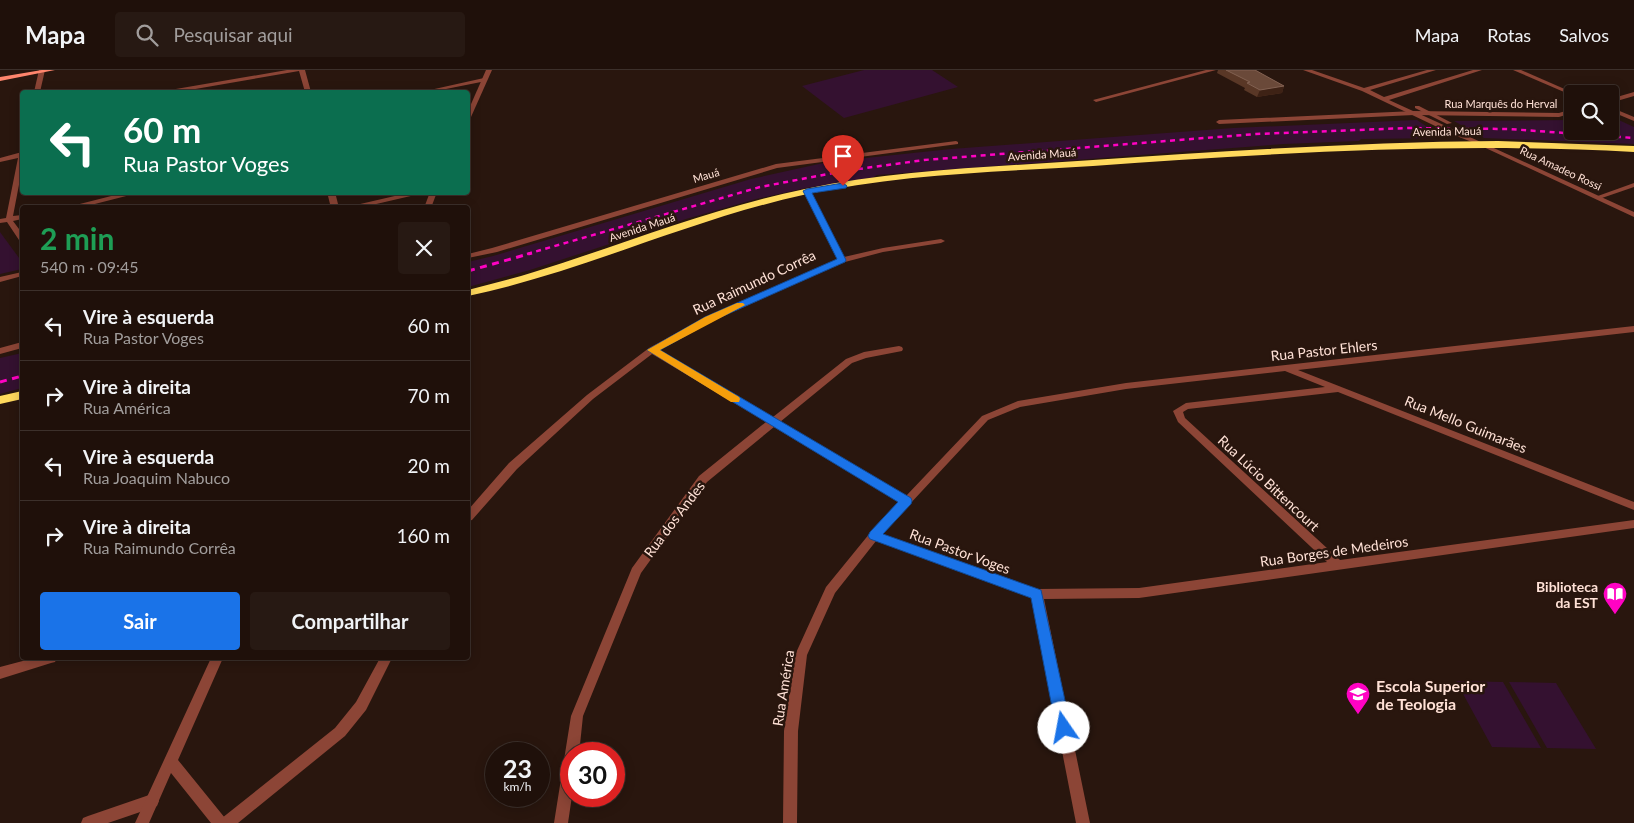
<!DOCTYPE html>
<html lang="pt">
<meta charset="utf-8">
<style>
:root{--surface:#1f100a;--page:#271913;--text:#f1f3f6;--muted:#a19d9c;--line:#3c302b;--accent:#1a73e8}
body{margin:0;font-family:Lato,sans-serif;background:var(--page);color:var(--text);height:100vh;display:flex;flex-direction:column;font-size:19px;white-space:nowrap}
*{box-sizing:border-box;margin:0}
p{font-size:16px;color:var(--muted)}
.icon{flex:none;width:28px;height:28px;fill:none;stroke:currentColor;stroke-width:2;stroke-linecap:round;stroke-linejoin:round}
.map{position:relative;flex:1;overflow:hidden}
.sheet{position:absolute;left:20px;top:135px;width:450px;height:455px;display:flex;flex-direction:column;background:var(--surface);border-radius:5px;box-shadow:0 2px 12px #0003,0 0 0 1px var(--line)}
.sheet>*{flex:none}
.top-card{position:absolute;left:20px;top:20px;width:450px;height:105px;border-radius:5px;box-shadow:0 2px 12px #0003,0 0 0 1px var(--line);background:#0b6e4f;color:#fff;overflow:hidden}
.fabs{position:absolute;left:1564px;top:15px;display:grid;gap:10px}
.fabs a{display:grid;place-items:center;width:55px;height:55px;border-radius:5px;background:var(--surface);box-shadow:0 2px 12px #0003,0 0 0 1px var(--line);font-size:25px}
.speed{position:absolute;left:485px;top:672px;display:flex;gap:10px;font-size:25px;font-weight:700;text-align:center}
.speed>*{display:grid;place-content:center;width:65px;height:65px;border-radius:50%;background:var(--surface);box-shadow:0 2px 12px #0003,0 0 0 1px var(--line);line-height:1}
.speed small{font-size:12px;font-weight:400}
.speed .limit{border:8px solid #d22;background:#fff;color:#111}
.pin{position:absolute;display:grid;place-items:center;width:42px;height:42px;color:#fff;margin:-51px -21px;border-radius:50% 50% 50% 0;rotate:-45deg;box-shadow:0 0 5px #0007}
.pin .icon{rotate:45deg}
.me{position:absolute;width:55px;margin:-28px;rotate:348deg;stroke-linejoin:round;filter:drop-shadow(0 0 4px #0008)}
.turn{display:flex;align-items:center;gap:18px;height:105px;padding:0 20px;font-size:22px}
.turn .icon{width:65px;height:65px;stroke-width:2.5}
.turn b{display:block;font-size:35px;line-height:42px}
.round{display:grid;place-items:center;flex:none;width:52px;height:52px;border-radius:5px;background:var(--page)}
.headline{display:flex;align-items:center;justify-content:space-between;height:85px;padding:0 20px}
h1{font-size:30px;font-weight:700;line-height:38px;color:#1e9e55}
.cta{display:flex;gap:10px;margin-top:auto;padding:10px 20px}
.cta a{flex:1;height:58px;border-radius:5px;background:var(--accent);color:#fff;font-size:20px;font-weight:700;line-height:58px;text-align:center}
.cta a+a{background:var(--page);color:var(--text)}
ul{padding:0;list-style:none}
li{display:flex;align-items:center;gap:15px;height:70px;padding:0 20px;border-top:1px solid var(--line)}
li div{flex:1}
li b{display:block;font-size:19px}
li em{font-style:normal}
header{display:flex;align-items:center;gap:30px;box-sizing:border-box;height:70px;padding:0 25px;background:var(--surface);border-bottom:1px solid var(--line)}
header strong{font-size:24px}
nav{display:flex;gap:28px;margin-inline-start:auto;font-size:18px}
.search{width:350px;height:45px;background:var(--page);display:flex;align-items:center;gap:12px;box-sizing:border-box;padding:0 18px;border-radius:5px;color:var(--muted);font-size:19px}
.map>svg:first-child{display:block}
.green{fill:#341130}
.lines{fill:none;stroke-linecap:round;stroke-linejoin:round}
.minor{fill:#8c4536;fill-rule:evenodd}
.tertiary{fill:#8c4536;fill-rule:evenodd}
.secondary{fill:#ff856d;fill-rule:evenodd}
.primary{fill:#ffd95d;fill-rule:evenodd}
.rail-far1{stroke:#ff02c3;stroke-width:2.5;stroke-dasharray:5 4.5;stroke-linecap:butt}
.rail{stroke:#ff02c3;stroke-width:3;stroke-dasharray:7 5.5;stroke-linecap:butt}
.wall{fill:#593726}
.shaded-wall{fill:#3e2215}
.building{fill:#6a4939;stroke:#826152}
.route{fill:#1a73e8;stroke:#114b97}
.slow{fill:#f59e0b}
.labels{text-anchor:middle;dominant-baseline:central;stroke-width:5;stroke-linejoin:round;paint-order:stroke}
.far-street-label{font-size:11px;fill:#ffe1d6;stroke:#29160e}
.street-label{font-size:14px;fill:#ffe1d6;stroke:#29160e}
.poi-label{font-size:14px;font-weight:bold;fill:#ffe1d6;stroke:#29160e;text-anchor:end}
.near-poi-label{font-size:16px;font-weight:bold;fill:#ffe1d6;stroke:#29160e;text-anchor:start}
</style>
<header>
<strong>Mapa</strong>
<div class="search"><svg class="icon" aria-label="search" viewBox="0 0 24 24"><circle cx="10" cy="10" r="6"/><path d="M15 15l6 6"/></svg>Pesquisar aqui</div>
<nav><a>Mapa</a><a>Rotas</a><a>Salvos</a></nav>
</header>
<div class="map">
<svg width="1634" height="753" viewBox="0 0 1634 753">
<rect width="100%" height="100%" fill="#29160e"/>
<g class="green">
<path d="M 864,0 L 932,0 L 958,17 L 844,48 L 802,16 Z"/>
<path d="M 1610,46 L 1634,57 L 1634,74 L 1484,68 L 1454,51 L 1572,50 L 1572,61 L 1610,61 Z"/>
<path d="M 1417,50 L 1444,68 L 1361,69 L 1359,71 L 1284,74 L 877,105 L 872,108 L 806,118 L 756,129 L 686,149 L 530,200 L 468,217 L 468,192 L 493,186 L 751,109 L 828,92 L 951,79 L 1233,58 Z"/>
<path d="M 0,162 L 22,192 L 22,199 L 0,204 Z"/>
<path d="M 22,283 L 22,318 L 0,324 L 0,288 Z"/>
<path d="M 1456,611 L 1503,612 L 1541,678 L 1492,677 Z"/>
<path d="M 1509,612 L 1556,613 L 1596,679 L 1547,678 Z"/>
</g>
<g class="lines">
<g class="minor">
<path d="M 39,0 L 45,0 L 40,22 L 34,22 Z"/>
<path d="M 287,0 L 305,0 L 311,22 L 305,22 L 299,1 L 178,22 L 167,22 L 170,20 Z"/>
<path d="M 1206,0 L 1216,0 L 1096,32 L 1093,30 Z"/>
<path d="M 1513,0 L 1521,0 L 1576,24 L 1571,25 Z"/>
<path d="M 484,8 L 487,10 L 486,11 L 431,22 L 421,22 Z"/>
<path d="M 1634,22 L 1634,26 L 1610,33 L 1610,29 Z"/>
<path d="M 1610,37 L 1634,47 L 1634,51 L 1610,41 Z"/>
<path d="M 1572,39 L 1572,43 L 1559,47 L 1414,45 L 1219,54 L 1216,52 L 1219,50 L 1414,41 L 1559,43 Z"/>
<path d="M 956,71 L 958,72 L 958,74 L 777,98 L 497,182 L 468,188 L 468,184 L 492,178 L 776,94 Z"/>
<path d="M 22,82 L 22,99 L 13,146 L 22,145 L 22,149 L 13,151 L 22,163 L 22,170 L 19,170 L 7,152 L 0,153 L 0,149 L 6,148 L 18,88 L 0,92 L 0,88 Z"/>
<path d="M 1634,113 L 1634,117 L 1599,129 L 1595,127 Z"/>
<path d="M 804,119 L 811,121 L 844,187 L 883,178 L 941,169 L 945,171 L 941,173 L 883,182 L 845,192 L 712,251 L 659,280 L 773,347 L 846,289 L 864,282 L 899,276 L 902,277 L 903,279 L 902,281 L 866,288 L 852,293 L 780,352 L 906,426 L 982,346 L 1018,331 L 1126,313 L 1634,256 L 1634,262 L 1298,300 L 1634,432 L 1634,440 L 1338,322 L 1188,339 L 1183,342 L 1185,348 L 1340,490 L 1634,450 L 1634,458 L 1139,528 L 1044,529 L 1090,753 L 1076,753 L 1032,527 L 876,471 L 835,523 L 807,585 L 798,661 L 797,753 L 783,753 L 784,661 L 795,585 L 826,517 L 870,463 L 899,432 L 774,357 L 707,412 L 641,503 L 583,646 L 579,684 L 571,684 L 572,726 L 568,753 L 554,753 L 571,646 L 632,498 L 699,406 L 766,352 L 652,284 L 593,329 L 517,399 L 472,450 L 468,451 L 468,440 L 509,393 L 587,325 L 649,278 L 706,247 L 838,189 L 803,121 ZM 1285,301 L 1325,317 L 1186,333 L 1173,341 L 1178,352 L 1327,492 L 1139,518 L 1037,519 L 882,464 L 988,350 L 1020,337 L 1126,319 Z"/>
<path d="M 127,122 L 142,122 L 79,138 L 64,138 Z"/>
<path d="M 327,122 L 335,122 L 339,138 L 331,138 Z"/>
<path d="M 412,122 L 428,122 L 359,138 L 343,138 Z"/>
<path d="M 22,202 L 22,206 L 0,212 L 0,207 Z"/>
<path d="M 22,272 L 22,278 L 0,284 L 0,278 Z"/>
<path d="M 34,588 L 57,588 L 55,592 L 51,593 L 0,609 L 0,597 Z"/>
<path d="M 380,588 L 392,588 L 366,640 L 345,666 L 238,753 L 220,753 L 222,748 L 335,658 L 356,632 Z"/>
<path d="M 152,724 L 157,726 L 159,731 L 157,736 L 152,738 L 108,753 L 81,753 L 83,748 L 88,746 Z"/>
</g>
<g class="tertiary">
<path d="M 486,0 L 492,0 L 471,47 L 468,49 L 468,41 Z"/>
<path d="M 1303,0 L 1312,0 L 1364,18 L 1427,0 L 1436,0 L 1370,20 L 1384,27 L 1473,0 L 1482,0 L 1389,30 L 1634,142 L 1634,147 L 1477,74 L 1454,65 L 1362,21 Z"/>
<path d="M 1415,36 L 1419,36 L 1452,53 L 1447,54 L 1415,38 Z"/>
<path d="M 430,122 L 437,122 L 431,138 L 424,138 Z"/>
<path d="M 211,588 L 223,588 L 178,690 L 225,748 L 227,753 L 211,753 L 171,703 L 149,753 L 135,753 Z"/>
</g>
<path class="secondary" d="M 42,0 L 55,0 L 0,11 L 0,7 Z"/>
<g class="primary">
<path d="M 1498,71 L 1634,76 L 1634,82 C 1452,72 1275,83 1093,96 C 996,102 899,104 803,125 C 689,150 582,202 468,226 L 468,220 C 490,214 512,209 534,202 C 624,174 712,138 805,119 C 900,99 997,97 1093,90 C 1228,81 1363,72 1498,71 Z"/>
<path d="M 22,321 L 22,329 L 0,334 L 0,326 Z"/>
</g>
<path class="rail-far1" d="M 527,184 L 760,117 L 844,101 L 924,90 L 1256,64 L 1408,58 L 1509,59 L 1634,68"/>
<g class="rail">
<path d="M 468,201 L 532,183"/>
<path d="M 0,312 L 22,306"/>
</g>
</g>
<path class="wall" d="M 1218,0 L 1255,0 L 1284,16 L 1282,23 L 1257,27 L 1244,20 L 1245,18 L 1217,3 Z"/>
<path class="shaded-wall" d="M 1284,16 L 1282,23 L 1257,27 L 1260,20 Z"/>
<path class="building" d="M 1226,0 L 1255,0 L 1284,16 L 1260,20 L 1247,13 L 1250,12 Z"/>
<path class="route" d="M 843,113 L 847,116 L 846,118 L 812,123 L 846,190 L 845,192 L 712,251 L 660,280 L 911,428 L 912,431 L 911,434 L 883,464 L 1041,520 L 1071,658 L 1069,663 L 1064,665 L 1059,663 L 1056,658 L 1031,528 L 870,469 L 868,466 L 870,462 L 898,432 L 647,280 L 705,247 L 837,189 L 803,121 L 807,119 Z"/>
<path class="slow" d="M 737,233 L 743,233 L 745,235 L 660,280 L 739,327 L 740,329 L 739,332 L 731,332 L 647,280 L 705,247 Z"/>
<defs>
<symbol id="library-pin" viewBox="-11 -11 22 30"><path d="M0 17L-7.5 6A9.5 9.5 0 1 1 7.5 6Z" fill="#ff02c3" stroke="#29160e"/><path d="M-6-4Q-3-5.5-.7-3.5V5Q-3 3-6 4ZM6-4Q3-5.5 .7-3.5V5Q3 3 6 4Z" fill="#fff"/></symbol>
<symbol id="university-pin" viewBox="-11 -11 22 30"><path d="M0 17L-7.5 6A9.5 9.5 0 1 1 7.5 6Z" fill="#ff02c3" stroke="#29160e"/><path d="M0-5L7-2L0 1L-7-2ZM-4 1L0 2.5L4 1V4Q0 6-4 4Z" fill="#fff"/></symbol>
</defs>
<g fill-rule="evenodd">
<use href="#library-pin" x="1601" y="510" width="28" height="38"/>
<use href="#university-pin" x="1344" y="610" width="28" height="38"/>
</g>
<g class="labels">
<g class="far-street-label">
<text x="1501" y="33">Rua Marquês do Herval</text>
<text transform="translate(1447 61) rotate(-1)">Avenida Mauá</text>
<text transform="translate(1042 84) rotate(-4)">Avenida Mauá</text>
<text transform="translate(1561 98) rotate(25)">Rua Amadeo Rossi</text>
<text transform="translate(706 105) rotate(-16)">Mauá</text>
<text transform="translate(642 157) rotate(-18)">Avenida Mauá</text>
</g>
<g class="street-label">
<text transform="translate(754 212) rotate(-25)">Rua Raimundo Corrêa</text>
<text transform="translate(1324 280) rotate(-6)">Rua Pastor Ehlers</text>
<text transform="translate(1466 354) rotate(22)">Rua Mello Guimarães</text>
<text transform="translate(1269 413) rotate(43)">Rua Lúcio Bittencourt</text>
<text transform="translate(674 449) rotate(-53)">Rua dos Andes</text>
<text transform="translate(960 481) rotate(20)">Rua Pastor Voges</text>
<text transform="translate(1334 481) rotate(-8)">Rua Borges de Medeiros</text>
<text transform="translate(783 618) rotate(-81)">Rua América</text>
</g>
<g class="poi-label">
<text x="1598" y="516">Biblioteca<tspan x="1598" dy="16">da EST</tspan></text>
</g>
<g class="near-poi-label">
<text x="1376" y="615">Escola Superior<tspan x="1376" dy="18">de Teologia</tspan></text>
</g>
</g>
</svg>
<div class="fabs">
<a><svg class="icon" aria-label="search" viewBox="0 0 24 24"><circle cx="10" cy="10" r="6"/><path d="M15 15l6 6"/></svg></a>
</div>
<div class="speed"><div>23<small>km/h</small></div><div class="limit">30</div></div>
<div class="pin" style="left:843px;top:116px;background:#d93025"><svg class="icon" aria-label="arrive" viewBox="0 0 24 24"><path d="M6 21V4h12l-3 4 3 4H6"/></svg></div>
<svg class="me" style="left:1064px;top:658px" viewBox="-20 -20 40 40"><circle r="19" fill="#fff"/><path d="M0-13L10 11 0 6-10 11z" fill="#1a73e8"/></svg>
<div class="top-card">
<div class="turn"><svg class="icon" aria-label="left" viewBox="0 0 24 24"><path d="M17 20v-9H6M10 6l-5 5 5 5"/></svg><div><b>60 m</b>Rua Pastor Voges</div></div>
</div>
<section class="sheet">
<div class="headline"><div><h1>2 min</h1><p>540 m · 09:45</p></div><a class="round"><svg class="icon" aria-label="close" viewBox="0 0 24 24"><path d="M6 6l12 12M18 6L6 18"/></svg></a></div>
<ul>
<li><svg class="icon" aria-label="left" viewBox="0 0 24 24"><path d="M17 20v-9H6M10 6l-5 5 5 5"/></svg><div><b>Vire à esquerda</b><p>Rua Pastor Voges</p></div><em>60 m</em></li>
<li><svg class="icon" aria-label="right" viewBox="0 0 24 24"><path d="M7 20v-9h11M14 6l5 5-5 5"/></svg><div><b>Vire à direita</b><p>Rua América</p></div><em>70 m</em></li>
<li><svg class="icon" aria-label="left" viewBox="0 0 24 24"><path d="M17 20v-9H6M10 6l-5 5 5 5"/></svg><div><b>Vire à esquerda</b><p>Rua Joaquim Nabuco</p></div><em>20 m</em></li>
<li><svg class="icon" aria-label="right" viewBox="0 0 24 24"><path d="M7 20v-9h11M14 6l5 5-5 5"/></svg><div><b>Vire à direita</b><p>Rua Raimundo Corrêa</p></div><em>160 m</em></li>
</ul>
<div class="cta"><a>Sair</a><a>Compartilhar</a></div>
</section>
</div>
